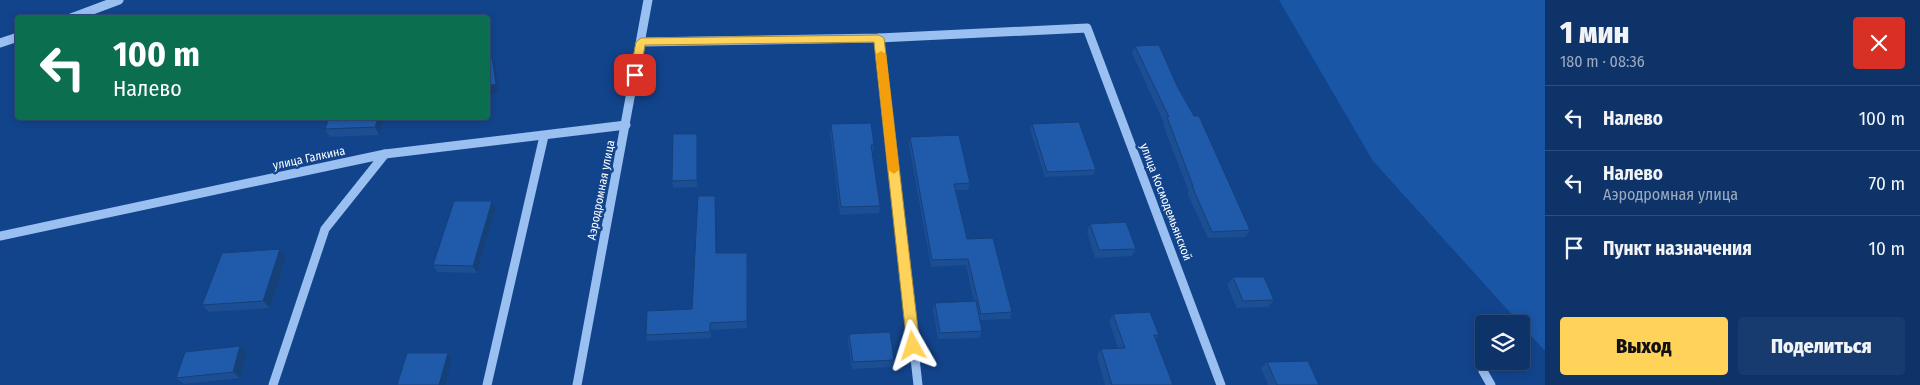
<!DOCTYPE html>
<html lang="ru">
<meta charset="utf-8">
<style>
:root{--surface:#0e3369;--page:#173b6f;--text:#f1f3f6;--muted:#9baac0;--line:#2e4e7d;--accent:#ffd35a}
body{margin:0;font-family:"Fira Sans Condensed",sans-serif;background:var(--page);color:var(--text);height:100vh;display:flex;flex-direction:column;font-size:19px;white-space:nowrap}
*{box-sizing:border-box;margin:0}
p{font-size:16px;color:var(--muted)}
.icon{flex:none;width:28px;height:28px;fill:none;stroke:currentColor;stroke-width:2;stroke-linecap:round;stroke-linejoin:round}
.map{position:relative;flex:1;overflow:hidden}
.details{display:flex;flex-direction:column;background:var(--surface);width:375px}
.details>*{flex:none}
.hud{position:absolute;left:15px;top:15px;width:475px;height:105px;border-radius:5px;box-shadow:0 2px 8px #0003,0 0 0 1px var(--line);background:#0b6e4f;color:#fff;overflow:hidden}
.fabs{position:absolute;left:1475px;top:315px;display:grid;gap:10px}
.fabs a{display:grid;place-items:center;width:55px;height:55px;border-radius:5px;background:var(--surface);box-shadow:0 2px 8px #0003,0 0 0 1px var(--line);font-size:25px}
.pin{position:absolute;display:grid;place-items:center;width:42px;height:42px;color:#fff;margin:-21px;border-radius:10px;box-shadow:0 2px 8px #0006}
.me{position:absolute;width:55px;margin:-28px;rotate:354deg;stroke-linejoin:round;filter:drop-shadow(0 0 4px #0008)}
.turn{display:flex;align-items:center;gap:18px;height:105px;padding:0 15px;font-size:22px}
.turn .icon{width:65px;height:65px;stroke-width:2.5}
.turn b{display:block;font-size:35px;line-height:42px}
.round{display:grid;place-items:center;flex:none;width:52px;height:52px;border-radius:5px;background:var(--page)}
.head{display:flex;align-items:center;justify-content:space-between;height:85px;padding:0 15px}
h1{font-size:30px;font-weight:800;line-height:38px}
.action{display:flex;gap:10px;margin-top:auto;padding:10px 15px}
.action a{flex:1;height:58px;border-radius:5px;background:var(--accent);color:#111;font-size:20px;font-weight:800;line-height:58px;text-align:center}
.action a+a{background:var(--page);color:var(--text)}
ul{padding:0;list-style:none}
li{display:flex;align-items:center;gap:15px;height:65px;padding:0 15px;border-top:1px solid var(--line)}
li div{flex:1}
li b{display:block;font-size:19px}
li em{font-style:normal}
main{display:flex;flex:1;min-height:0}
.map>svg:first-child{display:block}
.green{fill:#1a56a6}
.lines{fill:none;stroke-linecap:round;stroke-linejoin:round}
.minor{stroke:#9abff1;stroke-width:9}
.wall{fill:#1c4e93}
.shaded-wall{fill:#164078}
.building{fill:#205bab;stroke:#164078}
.route{fill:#ffd35a;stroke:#a6893a}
.slow{fill:#f59e0b}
.labels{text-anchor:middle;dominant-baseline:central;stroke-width:5;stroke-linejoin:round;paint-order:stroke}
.street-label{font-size:12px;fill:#fff;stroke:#12448c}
</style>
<main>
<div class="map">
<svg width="1545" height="385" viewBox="0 0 1545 385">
<rect width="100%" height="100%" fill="#12448c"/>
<path class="green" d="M 1279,0 L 1545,0 L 1545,351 L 1373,161 Z"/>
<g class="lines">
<g class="minor">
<path d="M 71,18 L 119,0"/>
<path d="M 879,38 L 918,385"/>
<path d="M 641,42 L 879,38 L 1087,28 L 1221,385"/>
<path d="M 0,43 L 18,37"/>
<path d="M 0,236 L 385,154 L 626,125"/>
<path d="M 1483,371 L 1491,385"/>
<path d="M 273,385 L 325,229 L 385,154"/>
<path d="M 487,385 L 544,136"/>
<path d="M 577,385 L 648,0"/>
</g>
</g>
<g class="wall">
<path d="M 1135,46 L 1177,86 L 1250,230 L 1245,237 L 1208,238 L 1187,193 L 1189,192 L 1163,124 L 1164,123 L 1132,53 Z"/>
<path d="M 329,118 L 385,118 L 379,135 L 330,137 L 325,129 Z"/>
<path d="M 831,124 L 874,145 L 873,153 L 872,153 L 880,206 L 879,213 L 840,215 L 830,132 Z"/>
<path d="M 1032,124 L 1096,170 L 1093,175 L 1045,177 L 1030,129 Z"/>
<path d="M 910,137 L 970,183 L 968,190 L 956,190 L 967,239 L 1012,312 L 1010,319 L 980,320 L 982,331 L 980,338 L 938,339 L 933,310 L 935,303 L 974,301 L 966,265 L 931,267 L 909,144 Z"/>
<path d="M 697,141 L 698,187 L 673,188 L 672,181 Z"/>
<path d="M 715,196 L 716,253 L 748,260 L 747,328 L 711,330 L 711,338 L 647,341 L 646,335 L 692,309 Z"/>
<path d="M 492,201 L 496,209 L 477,273 L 437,272 L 433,265 Z"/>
<path d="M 1090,224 L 1136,249 L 1132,256 L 1095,258 L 1087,232 Z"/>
<path d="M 280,249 L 286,257 L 270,308 L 209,312 L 202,305 Z"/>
<path d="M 1233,277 L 1274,300 L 1268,307 L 1237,308 L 1227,285 Z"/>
<path d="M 1113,314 L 1159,335 L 1156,339 L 1173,385 L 1105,385 L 1097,356 L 1101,349 L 1118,348 L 1109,321 Z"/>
<path d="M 849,334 L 894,360 L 892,367 L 852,369 L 848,341 Z"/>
<path d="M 240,346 L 247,352 L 240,378 L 184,384 L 176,378 Z"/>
<path d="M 1267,362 L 1319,385 L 1268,385 L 1261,368 Z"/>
</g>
<g class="shaded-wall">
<path d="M 492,57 L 495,66 L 499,92 L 488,95 L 488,86 Z"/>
<path d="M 378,118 L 385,118 L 379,135 L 375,127 Z"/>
<path d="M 697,134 L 697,141 L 698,187 L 697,180 Z"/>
<path d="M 715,196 L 716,204 L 717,260 L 716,253 Z"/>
<path d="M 492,201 L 496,209 L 477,273 L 473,266 Z"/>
<path d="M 280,249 L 286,257 L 270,308 L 263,301 Z"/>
<path d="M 240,346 L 247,352 L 240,378 L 233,372 Z"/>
<path d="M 448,353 L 452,360 L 445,385 L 439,385 Z"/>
</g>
<g class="building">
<path d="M 1159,45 L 1177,86 L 1194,116 L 1199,116 L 1250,230 L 1212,232 L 1192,186 L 1193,186 L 1167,117 L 1169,117 L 1135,46 Z"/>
<path d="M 492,57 L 496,84 L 488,86 L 488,58 Z"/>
<path d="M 329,118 L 378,118 L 375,127 L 325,129 Z"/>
<path d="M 1079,122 L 1096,170 L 1047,172 L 1032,124 Z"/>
<path d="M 871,123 L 874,145 L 871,145 L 880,206 L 841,207 L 831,124 Z"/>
<path d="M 673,134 L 697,134 L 697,180 L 672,181 Z"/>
<path d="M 959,135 L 970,183 L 954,184 L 967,239 L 993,238 L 1012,312 L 981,314 L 968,259 L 932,260 L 910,137 Z"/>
<path d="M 698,196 L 715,196 L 716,253 L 747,253 L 747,321 L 710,323 L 710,332 L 646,335 L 647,311 L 692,309 Z"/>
<path d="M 454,201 L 492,201 L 473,266 L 433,265 Z"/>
<path d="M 1126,222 L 1136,249 L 1099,250 L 1090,224 Z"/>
<path d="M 280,249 L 263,301 L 202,305 L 222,253 Z"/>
<path d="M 1233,277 L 1264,277 L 1274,300 L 1243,301 Z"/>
<path d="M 976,301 L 982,331 L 940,333 L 935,303 Z"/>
<path d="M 1150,312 L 1159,335 L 1154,335 L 1173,385 L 1112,385 L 1101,349 L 1125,348 L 1113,314 Z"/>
<path d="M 890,332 L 894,360 L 853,362 L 849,334 Z"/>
<path d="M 240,346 L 233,372 L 176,378 L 185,352 Z"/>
<path d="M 407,353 L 448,353 L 439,385 L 397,385 Z"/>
<path d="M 1308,361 L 1319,385 L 1277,385 L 1267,362 Z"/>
</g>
<path class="route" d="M 879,35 L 884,38 L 920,346 L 918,351 L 913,352 L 909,351 L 907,346 L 874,42 L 645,45 L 640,75 L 635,79 L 630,75 L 636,42 L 641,38 Z"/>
<path class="slow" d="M 881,51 L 886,54 L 899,170 L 894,174 L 888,170 L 876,54 Z"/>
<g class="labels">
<g class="street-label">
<text transform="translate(309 158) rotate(-12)">улица Галкина</text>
<text transform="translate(601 190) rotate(-79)">Аэродромная улица</text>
<text transform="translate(1166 202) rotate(69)">улица Космодемьянской</text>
</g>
</g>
</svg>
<div class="fabs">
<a><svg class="icon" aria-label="layers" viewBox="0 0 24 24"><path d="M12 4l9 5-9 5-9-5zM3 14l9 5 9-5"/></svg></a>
</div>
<div class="pin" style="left:635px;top:75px;background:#d93025"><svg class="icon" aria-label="arrive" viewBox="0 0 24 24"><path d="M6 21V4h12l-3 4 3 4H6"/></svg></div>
<svg class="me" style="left:913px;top:346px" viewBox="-20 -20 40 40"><path d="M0-17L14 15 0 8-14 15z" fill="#ffd35a" stroke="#fff" stroke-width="4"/></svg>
<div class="hud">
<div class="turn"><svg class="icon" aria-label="left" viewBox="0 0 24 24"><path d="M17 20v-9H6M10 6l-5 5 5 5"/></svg><div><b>100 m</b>Налево</div></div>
</div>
</div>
<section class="details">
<div class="head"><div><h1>1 мин</h1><p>180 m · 08:36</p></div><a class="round" style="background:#d93025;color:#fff"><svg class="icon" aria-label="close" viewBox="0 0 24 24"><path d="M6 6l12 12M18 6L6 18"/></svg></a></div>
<ul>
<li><svg class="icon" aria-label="left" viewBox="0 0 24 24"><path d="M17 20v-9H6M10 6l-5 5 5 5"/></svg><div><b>Налево</b></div><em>100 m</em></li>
<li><svg class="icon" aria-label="left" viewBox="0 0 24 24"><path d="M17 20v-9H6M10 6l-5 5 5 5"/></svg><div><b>Налево</b><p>Аэродромная улица</p></div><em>70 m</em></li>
<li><svg class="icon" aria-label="arrive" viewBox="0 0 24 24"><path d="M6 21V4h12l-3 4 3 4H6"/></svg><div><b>Пункт назначения</b></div><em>10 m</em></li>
</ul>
<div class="action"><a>Выход</a><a>Поделиться</a></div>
</section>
</main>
